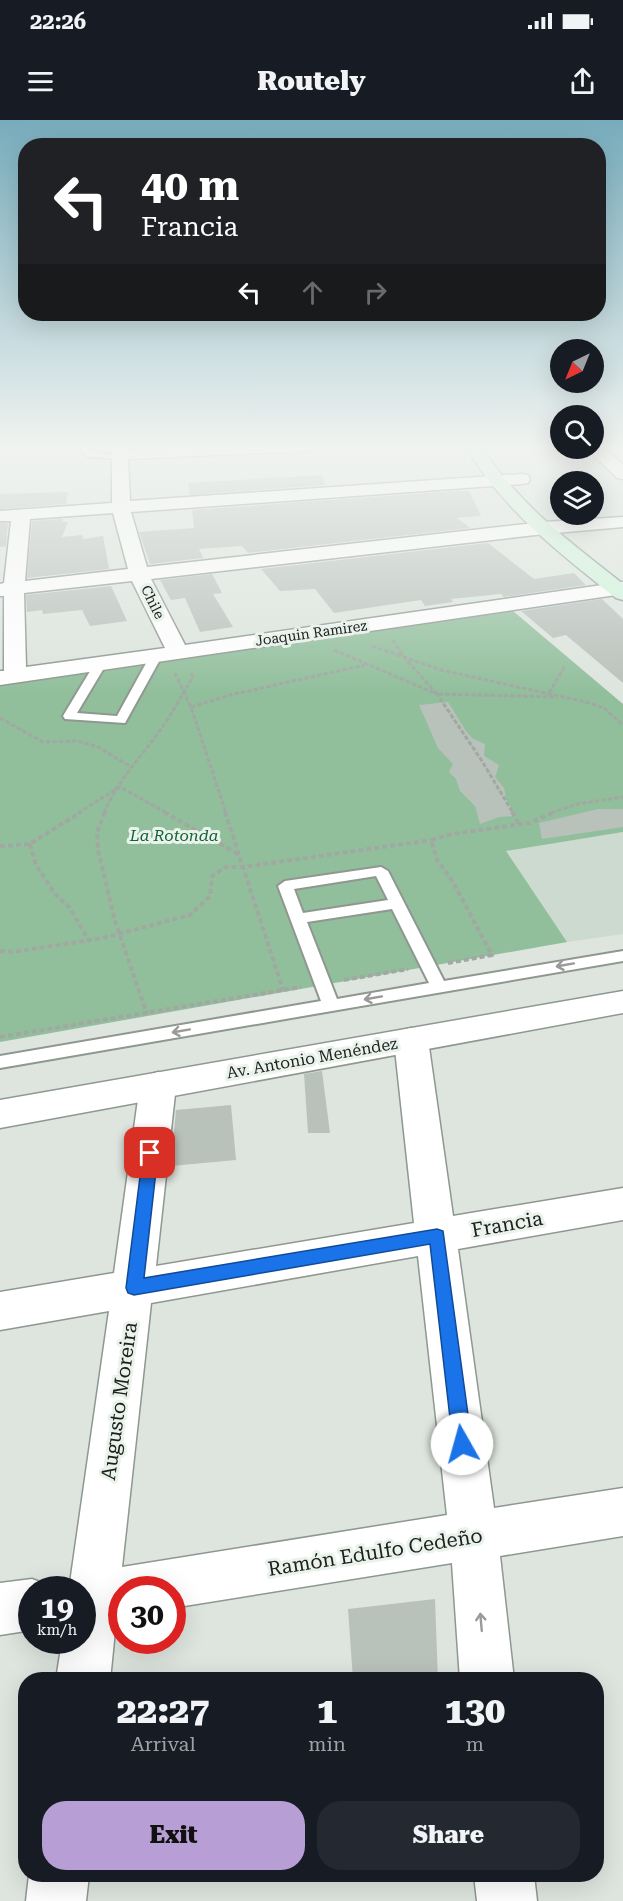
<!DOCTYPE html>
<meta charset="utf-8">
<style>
:root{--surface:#171b24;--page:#242831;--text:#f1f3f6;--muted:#9ea1a6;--accent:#b79fd6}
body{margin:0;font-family:"Roboto Serif",serif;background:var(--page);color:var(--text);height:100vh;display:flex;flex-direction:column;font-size:22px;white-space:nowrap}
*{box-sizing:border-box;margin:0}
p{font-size:20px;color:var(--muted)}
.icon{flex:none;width:33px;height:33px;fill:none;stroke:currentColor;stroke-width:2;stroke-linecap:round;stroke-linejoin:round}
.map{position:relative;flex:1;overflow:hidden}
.sheet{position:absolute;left:18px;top:1552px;width:586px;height:210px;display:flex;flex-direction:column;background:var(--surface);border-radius:24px;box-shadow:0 6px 24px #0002}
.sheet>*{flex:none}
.guide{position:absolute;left:18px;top:18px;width:588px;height:183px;border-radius:24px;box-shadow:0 6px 24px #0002;background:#202124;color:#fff;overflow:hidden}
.needle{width:39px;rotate:223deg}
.tools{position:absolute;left:550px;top:219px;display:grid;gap:12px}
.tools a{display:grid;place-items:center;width:54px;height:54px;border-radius:50%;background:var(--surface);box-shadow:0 6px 24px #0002;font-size:30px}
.speed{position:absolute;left:18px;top:1456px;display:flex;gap:12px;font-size:30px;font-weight:700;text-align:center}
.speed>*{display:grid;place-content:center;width:78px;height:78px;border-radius:50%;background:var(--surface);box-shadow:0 6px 24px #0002;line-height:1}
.speed small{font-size:15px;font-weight:400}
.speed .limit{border:9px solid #d22;background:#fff;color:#111}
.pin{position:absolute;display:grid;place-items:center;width:51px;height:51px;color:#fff;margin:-26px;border-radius:12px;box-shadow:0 3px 9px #0006}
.me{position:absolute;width:66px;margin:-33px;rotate:353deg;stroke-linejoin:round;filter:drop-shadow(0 0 4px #0008)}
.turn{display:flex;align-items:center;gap:21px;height:126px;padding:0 24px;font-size:27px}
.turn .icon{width:78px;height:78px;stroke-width:2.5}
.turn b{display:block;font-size:42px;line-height:51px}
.lanes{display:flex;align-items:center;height:57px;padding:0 24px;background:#0003;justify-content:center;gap:30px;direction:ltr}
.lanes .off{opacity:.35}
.eta{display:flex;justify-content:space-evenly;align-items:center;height:102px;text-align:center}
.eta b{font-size:36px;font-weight:800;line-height:42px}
.cta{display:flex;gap:12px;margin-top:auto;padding:12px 24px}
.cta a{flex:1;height:69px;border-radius:24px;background:var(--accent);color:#111;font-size:24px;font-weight:800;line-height:69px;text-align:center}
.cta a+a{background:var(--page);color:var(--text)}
.status{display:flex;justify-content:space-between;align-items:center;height:42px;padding:0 30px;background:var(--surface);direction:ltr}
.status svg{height:16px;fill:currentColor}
header{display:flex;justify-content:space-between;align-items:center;height:78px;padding:0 24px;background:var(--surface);font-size:27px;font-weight:800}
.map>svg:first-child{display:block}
.built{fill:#ccdacf}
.green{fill:#91bf9c}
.building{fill:#b9c1bb}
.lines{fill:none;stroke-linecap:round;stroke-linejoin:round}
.service-casing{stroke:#8f9791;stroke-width:4}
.minor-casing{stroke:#8f9791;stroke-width:3}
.tertiary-casing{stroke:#8f9791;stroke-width:3}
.secondary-casing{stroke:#8f9791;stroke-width:3}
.path-far1{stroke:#a1a8a2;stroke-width:3;stroke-dasharray:4.5 2;stroke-linecap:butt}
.path{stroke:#a1a8a2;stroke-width:4;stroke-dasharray:5 3;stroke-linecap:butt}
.service{fill:#fff;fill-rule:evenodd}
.minor{fill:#fff;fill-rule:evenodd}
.tertiary{fill:#fff;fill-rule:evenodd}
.secondary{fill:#cff5dc;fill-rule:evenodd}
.oneway{stroke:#999a99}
.route{fill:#1a73e8;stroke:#114b97;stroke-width:1.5}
.labels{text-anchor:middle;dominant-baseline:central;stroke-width:6;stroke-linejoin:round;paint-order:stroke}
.far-street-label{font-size:14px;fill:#1c1f1c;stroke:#eaf2ec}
.park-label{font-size:16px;font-style:italic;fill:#146334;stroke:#eaf2ec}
.street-label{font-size:16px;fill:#1c1f1c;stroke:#eaf2ec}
.near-street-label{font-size:20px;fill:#1c1f1c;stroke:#eaf2ec}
</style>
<div class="status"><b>22:26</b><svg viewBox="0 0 49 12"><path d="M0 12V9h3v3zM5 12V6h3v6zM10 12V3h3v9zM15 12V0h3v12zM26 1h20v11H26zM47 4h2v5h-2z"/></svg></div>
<header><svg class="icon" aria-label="menu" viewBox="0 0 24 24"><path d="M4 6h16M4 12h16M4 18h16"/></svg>Routely<svg class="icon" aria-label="share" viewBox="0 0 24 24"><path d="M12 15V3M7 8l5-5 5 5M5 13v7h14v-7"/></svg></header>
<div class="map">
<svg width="623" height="1781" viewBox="0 0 623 1781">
<rect width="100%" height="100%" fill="#dde5de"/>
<path class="built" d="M 623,712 L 623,814 L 567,822 L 505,731 Z"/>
<path class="green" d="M 513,491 L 623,584 L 623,712 L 506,731 L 567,822 L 0,922 L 0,565 Z"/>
<g class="building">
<path d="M 322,355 L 325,365 L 190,375 L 188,363 Z"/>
<path d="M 458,371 L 469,371 L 481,396 L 457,398 L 470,408 L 248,433 L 242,426 L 199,429 L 203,438 L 150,444 L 139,412 L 194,408 L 192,390 Z"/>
<path d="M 68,372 L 66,384 L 0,389 L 0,374 Z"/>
<path d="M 63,399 L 62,402 L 68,402 L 62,417 L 82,415 L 83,419 L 103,416 L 109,449 L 27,458 L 32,401 Z"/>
<path d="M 0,403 L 8,403 L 6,426 L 0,427 Z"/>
<path d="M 488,423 L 534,459 L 574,453 L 586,465 L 504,477 L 501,474 L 451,479 L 453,482 L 425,486 L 421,480 L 334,493 L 315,469 L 280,471 L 261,449 Z"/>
<path d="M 212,454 L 222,473 L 213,474 L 233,507 L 200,512 L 185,478 L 171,480 L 160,460 Z"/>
<path d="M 111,466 L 127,501 L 90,506 L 82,490 L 43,494 L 42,490 L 27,492 L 26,475 Z"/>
<path d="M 602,479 L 623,499 L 623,563 L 566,515 L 553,518 L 521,491 Z"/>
<path d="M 448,582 L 466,611 L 472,618 L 485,624 L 484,636 L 499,645 L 495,657 L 504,668 L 506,679 L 516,696 L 499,697 L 480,704 L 475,686 L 460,671 L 456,659 L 449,652 L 453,644 L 438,628 L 419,585 Z"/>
<path d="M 598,689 L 623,689 L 623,707 L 542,719 L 539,703 Z"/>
<path d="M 322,951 L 330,1013 L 308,1013 L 304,954 Z"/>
<path d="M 231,985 L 236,1040 L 171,1046 L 176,990 Z"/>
<path d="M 435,1479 L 438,1560 L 353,1560 L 348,1489 Z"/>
</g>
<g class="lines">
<defs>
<g id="service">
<path d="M 67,324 C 77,324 84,324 91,332 L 124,337 L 120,339 L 86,336 L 81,330 Z"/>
<path d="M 156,533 L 162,536 L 125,603 L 65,599 L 63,596 L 95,543 L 101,540 L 107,543 L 77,593 L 117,596 L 150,536 Z"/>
<path d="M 381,747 L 388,751 L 444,861 L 623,831 L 623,841 L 0,948 L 0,936 L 321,881 L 278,766 L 285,761 ZM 376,756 L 388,780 L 303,793 L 294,769 ZM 392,789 L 429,863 L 337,879 L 307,802 Z"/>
</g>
<g id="minor">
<path d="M 112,324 L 128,324 L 128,330 L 247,324 L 360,324 L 352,329 L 128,339 L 130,381 L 522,354 L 528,355 L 530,359 L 528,363 L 522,364 L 131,392 L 147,447 L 544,402 L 623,397 L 623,407 L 544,414 L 151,459 L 185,525 L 623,462 L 623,474 L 0,565 L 0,551 L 4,551 L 4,476 L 0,476 L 0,464 L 4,463 L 11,401 L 0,401 L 0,391 L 112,383 ZM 113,393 L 128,449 L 25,461 L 30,399 ZM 132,461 L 165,528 L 26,547 L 24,473 Z"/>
<path d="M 594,324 L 600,324 L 623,345 L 623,359 L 617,358 L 588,330 L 587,328 L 594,328 Z"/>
<path d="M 411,908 L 423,911 L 428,920 L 453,1096 L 623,1068 L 623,1100 L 458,1129 L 494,1388 L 623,1368 L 623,1416 L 500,1436 L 514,1560 L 460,1560 L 452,1443 L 172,1488 L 172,1470 L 122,1470 L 122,1493 L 117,1491 L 110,1560 L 56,1560 L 62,1521 L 82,1521 L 82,1470 L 69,1470 L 109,1191 L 0,1210 L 0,1172 L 114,1153 L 140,965 L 146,956 L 158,952 L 170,956 L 176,965 L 156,1146 L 414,1103 L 394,920 L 399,911 ZM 418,1136 L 447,1395 L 122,1447 L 151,1183 Z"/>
<path d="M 32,1459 L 50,1466 L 52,1470 L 32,1470 L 32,1510 L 0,1515 L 0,1463 Z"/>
<path d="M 29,1755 L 89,1755 L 86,1781 L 26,1781 Z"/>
<path d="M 474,1755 L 534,1755 L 537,1781 L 477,1781 Z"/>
</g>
<path id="tertiary" d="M 623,871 L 623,893 L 0,1008 L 0,980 Z"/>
<path id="secondary" d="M 464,324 L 480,324 C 516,383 570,422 623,464 L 623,480 L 616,478 C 558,432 502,389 464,324 Z"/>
</defs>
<use href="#service" class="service-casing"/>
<use href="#minor" class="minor-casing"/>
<use href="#tertiary" class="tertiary-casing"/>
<use href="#secondary" class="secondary-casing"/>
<g class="path-far1">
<path d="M 393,520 L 403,536 L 437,574 L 557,577"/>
<path d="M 372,526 L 441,550 L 586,582 L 604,588 L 623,605"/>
<path d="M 334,530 L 437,574 L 482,641 L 513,693"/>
<path d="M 175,553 L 191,587 L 226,693"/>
<path d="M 549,573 L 565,546"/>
<path d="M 191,587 L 230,575 L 365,545"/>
<path d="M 0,598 L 43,622 L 78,621 L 98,627 L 131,647"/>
<path d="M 78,693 L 120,667 L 167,693"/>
<path d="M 104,693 C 115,666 135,643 153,620 C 168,601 180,578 193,557 L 191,551"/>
<path d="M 551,693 L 577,684 L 623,677"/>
</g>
<g class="path">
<path d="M 105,692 L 97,712 L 98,730 L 115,801 L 147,894"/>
<path d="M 164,692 L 238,734"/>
<path d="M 225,692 L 283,870"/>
<path d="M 512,692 L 519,704"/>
<path d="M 30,724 L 36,745 L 55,774 L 69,787 L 88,819"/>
<path d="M 0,726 L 30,724 L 81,692"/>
<path d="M 0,831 L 13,832 L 103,818 L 190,795 L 210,776 L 212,756 L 226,747 L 243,747 L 431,720"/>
<path d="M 448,843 L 492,835 L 453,762 L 437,740 L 431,720 L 452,714 L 530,703 L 554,692"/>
<path d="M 344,860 L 408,849"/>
<path d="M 0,917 L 301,867"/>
</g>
<use href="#service" class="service"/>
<use href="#minor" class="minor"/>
<use href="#tertiary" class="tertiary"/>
<use href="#secondary" class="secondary"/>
</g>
<defs><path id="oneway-shaft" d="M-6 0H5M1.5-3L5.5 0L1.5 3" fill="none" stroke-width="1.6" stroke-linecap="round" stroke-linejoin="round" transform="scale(1.5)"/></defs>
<g class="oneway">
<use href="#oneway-shaft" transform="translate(565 845) rotate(170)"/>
<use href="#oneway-shaft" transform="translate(373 878) rotate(170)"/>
<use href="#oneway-shaft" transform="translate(181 911) rotate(170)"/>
<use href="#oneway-shaft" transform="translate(481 1502) rotate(-95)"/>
</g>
<linearGradient id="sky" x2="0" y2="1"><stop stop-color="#77acbc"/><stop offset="0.57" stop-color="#f0f3f0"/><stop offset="1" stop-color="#f0f3f0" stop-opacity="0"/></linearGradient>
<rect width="623" height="573" fill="url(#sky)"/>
<path class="route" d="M 150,1027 L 156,1028 L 158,1033 L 144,1158 L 437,1109 L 443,1111 L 472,1324 L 469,1331 L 462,1334 L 456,1331 L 453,1324 L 430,1124 L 134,1175 L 128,1173 L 126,1168 L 143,1033 L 145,1028 Z"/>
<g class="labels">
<g class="far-street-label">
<text transform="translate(153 482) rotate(64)">Chile</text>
<text transform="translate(311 513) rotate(-8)">Joaquin Ramirez</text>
</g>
<g class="park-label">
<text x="174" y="715">La Rotonda</text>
</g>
<g class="street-label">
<text transform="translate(312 938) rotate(-10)">Av. Antonio Menéndez</text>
</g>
<g class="near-street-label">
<text transform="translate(507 1104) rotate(-10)">Francia</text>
<text transform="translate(119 1281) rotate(-82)">Augusto Moreira</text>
<text transform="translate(375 1432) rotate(-9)">Ramón Edulfo Cedeño</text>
</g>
</g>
</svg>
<div class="tools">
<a><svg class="needle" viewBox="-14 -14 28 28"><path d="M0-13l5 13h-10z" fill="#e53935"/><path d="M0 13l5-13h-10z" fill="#9ea1a6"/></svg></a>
<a><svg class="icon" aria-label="search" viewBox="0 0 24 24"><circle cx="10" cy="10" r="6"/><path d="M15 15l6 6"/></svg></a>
<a><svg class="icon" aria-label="layers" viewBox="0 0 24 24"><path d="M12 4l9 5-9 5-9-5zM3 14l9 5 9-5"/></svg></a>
</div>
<div class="speed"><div>19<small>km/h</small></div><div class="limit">30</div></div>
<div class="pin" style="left:150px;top:1033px;background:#d93025"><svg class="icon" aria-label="arrive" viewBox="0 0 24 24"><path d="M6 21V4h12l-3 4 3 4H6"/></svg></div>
<svg class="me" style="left:462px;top:1324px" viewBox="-20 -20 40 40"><circle r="19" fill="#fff"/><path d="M0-13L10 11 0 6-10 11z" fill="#1a73e8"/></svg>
<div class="guide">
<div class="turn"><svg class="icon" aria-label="left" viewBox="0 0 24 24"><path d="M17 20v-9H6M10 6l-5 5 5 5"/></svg><div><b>40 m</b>Francia</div></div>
<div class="lanes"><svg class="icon" aria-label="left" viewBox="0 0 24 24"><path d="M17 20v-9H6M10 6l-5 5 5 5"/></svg><svg class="icon off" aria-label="ahead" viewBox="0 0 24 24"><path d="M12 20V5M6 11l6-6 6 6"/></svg><svg class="icon off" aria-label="right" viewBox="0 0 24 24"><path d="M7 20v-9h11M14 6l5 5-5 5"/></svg></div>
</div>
<section class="sheet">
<div class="eta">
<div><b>22:27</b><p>Arrival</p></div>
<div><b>1</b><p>min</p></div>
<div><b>130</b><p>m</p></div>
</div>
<div class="cta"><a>Exit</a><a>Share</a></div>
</section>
</div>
